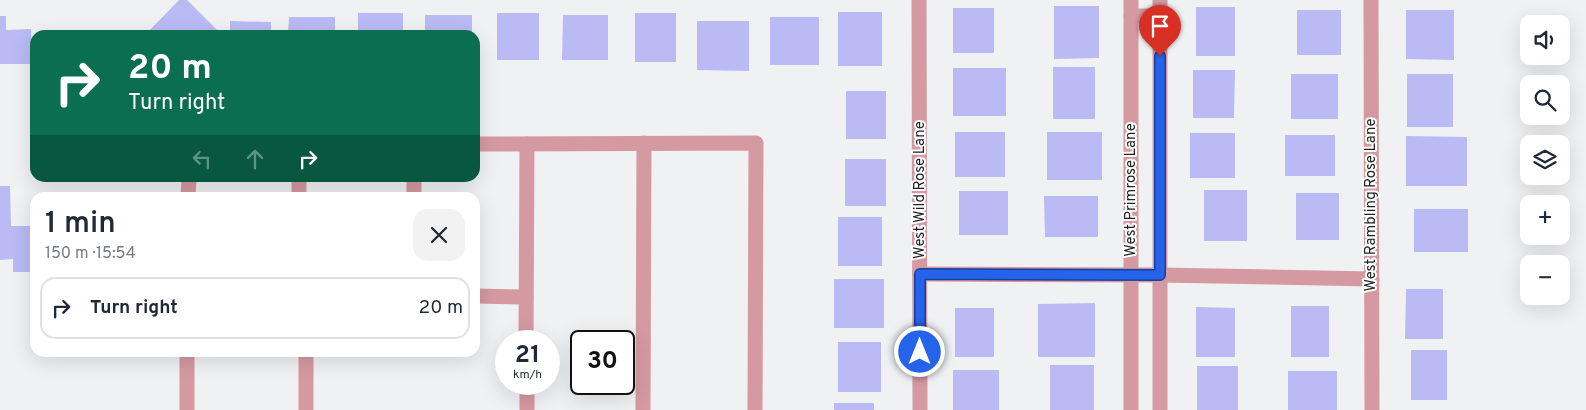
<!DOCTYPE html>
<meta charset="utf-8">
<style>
:root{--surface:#fff;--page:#f2f2f3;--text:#1f2937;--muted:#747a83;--line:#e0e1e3}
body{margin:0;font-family:Overpass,sans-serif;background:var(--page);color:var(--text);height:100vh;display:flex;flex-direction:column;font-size:19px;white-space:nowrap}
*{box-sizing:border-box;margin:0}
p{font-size:16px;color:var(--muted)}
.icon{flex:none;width:28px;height:28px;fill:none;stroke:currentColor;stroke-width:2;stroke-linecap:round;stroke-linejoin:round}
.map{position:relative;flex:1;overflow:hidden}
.panel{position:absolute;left:30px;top:192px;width:450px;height:165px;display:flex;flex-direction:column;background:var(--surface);border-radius:15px;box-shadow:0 5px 20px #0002}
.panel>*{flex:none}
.guide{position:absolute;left:30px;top:30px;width:450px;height:152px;border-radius:15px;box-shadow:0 5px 20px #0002;background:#0b6e4f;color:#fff;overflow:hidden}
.tools{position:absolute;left:1520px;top:15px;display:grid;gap:10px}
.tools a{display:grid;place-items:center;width:50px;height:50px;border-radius:10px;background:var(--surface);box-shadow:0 5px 20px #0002;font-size:25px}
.speed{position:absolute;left:495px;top:330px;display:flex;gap:10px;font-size:25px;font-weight:700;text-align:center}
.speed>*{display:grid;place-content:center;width:65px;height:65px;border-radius:50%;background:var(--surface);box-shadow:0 5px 20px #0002;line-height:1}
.speed small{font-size:12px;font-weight:400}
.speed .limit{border:2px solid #111;border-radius:8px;background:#fff;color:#111}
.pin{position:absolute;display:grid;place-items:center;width:42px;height:42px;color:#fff;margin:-51px -21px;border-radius:50% 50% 50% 0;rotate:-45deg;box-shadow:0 0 5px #0007}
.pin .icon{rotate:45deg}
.me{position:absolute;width:55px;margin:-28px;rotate:0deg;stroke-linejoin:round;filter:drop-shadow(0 0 4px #0008)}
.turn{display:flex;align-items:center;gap:18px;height:105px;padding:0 15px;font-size:22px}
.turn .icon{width:65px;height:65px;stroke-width:2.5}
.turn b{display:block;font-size:35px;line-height:42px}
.lanes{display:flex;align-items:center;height:48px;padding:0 15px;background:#0003;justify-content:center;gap:25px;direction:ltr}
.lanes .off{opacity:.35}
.round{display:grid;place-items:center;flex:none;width:52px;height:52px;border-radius:15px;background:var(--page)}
.summary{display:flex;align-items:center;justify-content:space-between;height:85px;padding:0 15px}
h1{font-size:30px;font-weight:600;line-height:38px}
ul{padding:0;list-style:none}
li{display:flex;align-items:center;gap:15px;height:62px;margin:0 10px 8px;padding:0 5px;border:2px solid var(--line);border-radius:15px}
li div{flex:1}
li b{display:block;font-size:19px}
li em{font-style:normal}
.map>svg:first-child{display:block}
.building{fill:#babaf4}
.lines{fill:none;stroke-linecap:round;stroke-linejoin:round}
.minor{stroke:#d599a1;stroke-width:15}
.route-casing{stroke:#184099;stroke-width:12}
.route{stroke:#2563eb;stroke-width:9}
.labels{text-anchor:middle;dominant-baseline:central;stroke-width:4;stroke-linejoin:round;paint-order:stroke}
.street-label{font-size:15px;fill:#212122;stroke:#feffff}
</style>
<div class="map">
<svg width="1586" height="410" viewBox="0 0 1586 410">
<rect width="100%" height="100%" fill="#f0f1f3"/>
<g class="building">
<path d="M 179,0 L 187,0 L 217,30 L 213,35 L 145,35 Z"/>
<path d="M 1054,6 L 1099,6 L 1099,58 L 1054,59 Z"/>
<rect x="1196" y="7" width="39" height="49"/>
<rect x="953" y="8" width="41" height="45"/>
<rect x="1297" y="10" width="44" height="45"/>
<path d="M 1406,10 L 1454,10 L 1454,60 L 1406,59 Z"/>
<rect x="838" y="12" width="44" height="54"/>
<rect x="358" y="13" width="45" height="22"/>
<rect x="497" y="13" width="42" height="47"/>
<rect x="635" y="13" width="41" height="49"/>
<rect x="425" y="15" width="47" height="20"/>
<path d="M 563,15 L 608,15 L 608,60 L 562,60 Z"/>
<path d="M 0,16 L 6,16 L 6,30 L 31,29 L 32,64 L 0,64 Z"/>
<path d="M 289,17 L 335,17 L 335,35 L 288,35 Z"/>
<rect x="770" y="17" width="49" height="48"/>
<path d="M 230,21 L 271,22 L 271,35 L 230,35 Z"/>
<path d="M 697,21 L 749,21 L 749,71 L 697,70 Z"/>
<rect x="1053" y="67" width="42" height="52"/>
<rect x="953" y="68" width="53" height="48"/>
<path d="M 1193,70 L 1235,70 L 1234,118 L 1193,118 Z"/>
<rect x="1291" y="74" width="47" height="45"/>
<rect x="1407" y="74" width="46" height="53"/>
<rect x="846" y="91" width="40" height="48"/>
<rect x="955" y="132" width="50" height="45"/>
<rect x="1047" y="132" width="55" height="48"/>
<rect x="1190" y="133" width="45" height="45"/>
<rect x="1285" y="135" width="50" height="41"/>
<path d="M 1406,136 L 1467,137 L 1467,186 L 1406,186 Z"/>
<rect x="845" y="159" width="41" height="47"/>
<path d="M 0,186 L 10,186 L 11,226 L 35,226 L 35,290 L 33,290 L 32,272 L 13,272 L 13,259 L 0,260 Z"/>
<rect x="1204" y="190" width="43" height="51"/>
<rect x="959" y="191" width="49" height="44"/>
<rect x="1296" y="193" width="43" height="47"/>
<path d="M 1044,196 L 1098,196 L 1098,237 L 1045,237 Z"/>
<rect x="1414" y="209" width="54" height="43"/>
<rect x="838" y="217" width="44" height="49"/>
<rect x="834" y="279" width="50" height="49"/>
<path d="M 1406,289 L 1443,289 L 1443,339 L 1405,339 Z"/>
<path d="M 1095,303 L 1095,357 L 1038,357 L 1038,304 Z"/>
<rect x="1291" y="306" width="38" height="51"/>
<path d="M 1196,307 L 1235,308 L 1235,357 L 1196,357 Z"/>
<rect x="955" y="308" width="39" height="49"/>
<rect x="838" y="342" width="43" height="50"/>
<rect x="1411" y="350" width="36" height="50"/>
<rect x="1050" y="365" width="44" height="45"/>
<rect x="1197" y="366" width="41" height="44"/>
<rect x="953" y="370" width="46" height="40"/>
<rect x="1288" y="371" width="49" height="39"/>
<rect x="834" y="403" width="40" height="7"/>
</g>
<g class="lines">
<g class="minor">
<path d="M 919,0 L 920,410"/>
<path d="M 1131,0 L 1131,410"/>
<path d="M 1160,0 L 1160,410"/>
<path d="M 1371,0 L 1372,410"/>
<path d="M 1131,16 L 1160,16"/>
<path d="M 475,144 L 756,143 L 755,410"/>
<path d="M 188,198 L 189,178"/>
<path d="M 299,198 L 299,178"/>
<path d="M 414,198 L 414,178"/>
<path d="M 920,274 L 1160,275 L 1372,279"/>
<path d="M 475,296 L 526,297"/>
<path d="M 526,341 L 527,144"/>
<path d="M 306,352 L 306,410"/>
<path d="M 527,384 L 527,410"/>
<path d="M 187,410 L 187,352"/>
<path d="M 643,410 L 644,143"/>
</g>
</g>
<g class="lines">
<defs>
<path id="route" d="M 920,352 L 920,274 L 1160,275 L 1160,56"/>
</defs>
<use href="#route" class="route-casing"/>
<use href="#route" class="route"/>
</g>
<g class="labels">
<g class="street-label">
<text transform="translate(920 190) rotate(-90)">West Wild Rose Lane</text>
<text transform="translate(1131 190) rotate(-90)">West Primrose Lane</text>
<text transform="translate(1371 205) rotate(-90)">West Rambling Rose Lane</text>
</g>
</g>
</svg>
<div class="tools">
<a><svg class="icon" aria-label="sound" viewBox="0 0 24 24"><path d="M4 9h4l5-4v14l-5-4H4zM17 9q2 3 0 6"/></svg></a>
<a><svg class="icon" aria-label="search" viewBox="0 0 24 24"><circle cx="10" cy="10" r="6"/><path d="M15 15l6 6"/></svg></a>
<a><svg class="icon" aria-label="layers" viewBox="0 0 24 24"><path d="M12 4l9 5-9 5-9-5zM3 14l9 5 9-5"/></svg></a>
<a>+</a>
<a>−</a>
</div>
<div class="speed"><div>21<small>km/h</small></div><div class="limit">30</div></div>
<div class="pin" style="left:1160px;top:56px;background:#d93025"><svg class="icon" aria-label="arrive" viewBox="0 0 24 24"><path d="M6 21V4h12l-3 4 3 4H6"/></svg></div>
<svg class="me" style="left:920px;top:352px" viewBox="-20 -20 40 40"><circle r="17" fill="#2563eb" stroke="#fff" stroke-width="3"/><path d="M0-11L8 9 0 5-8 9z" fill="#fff"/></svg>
<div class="guide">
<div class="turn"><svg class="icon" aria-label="right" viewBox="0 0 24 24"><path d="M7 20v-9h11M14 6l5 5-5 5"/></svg><div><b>20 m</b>Turn right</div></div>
<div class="lanes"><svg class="icon off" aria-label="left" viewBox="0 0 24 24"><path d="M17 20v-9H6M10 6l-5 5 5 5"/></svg><svg class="icon off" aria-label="ahead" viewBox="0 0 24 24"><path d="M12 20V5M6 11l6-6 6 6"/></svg><svg class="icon" aria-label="right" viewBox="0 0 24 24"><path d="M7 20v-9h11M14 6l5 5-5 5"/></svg></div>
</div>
<section class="panel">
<div class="summary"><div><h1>1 min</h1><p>150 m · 15:54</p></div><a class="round"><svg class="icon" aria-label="close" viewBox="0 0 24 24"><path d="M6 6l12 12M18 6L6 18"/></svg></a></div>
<ul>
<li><svg class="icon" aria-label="right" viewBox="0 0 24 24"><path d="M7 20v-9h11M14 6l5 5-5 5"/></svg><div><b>Turn right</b></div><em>20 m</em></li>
</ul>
</section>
</div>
